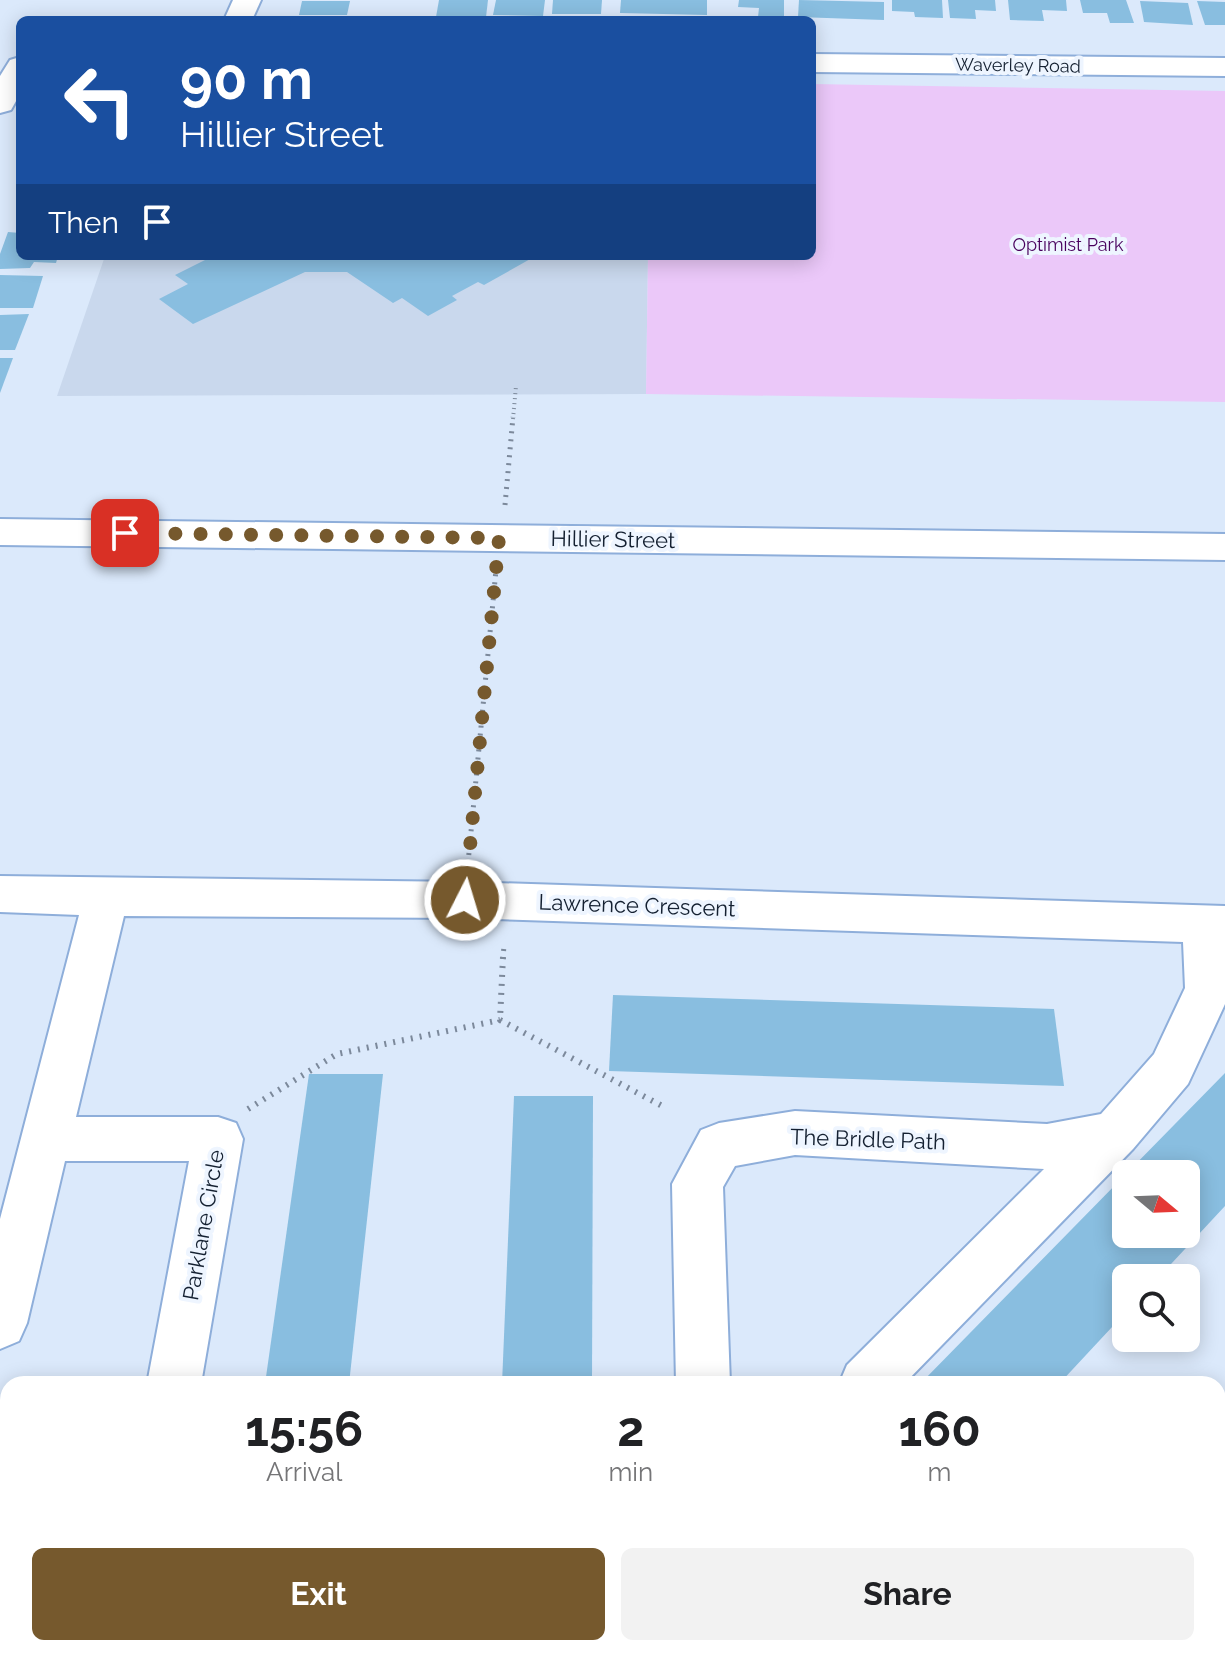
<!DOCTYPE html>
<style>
:root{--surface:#fff;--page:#f2f2f2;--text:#202124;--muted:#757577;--accent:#76592d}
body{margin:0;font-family:Raleway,sans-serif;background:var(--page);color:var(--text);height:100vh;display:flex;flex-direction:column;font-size:30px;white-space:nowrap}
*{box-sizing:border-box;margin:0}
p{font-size:26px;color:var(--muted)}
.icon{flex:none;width:44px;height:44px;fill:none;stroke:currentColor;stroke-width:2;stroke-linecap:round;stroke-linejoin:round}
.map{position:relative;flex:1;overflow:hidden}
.drawer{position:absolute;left:0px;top:1376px;width:1226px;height:280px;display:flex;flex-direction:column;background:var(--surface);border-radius:24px 24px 0 0;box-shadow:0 4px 20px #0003}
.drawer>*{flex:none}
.top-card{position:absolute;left:16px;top:16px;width:800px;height:244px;border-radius:12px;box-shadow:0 4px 20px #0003;background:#1a4fa0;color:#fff;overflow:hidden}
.needle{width:52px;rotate:109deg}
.buttons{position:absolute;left:1112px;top:1160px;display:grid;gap:16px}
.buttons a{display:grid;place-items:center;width:88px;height:88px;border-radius:12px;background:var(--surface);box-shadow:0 4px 20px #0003;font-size:40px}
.pin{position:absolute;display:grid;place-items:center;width:68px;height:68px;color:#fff;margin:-34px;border-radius:16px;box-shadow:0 4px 12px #0006}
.me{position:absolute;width:88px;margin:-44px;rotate:5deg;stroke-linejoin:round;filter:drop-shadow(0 0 6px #0008)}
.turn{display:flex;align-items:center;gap:28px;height:168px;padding:0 32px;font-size:36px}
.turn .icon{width:104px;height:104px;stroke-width:2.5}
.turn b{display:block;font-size:56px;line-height:68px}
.then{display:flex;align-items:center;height:76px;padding:0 32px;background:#0003;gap:16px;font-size:30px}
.eta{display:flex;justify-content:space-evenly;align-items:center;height:136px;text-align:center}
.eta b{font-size:48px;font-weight:700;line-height:56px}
.cta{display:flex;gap:16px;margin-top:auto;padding:16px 32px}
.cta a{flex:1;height:92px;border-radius:12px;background:var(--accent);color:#fff;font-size:32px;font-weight:700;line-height:92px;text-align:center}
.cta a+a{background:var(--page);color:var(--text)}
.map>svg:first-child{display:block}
.built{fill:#c9d8ed}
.green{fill:#ebc8f9}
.building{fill:#89bee0;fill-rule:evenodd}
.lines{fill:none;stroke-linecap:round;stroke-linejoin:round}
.minor-casing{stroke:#8eaeda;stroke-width:4}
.path-far2{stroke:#7c899b;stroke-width:4;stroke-dasharray:1 4;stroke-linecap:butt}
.path-far1{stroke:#7c899b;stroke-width:5;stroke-dasharray:2 6;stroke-linecap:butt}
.path{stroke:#7c899b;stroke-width:6;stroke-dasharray:2 7;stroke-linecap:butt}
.minor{fill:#fff;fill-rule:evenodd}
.route{stroke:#76592d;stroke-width:14;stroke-dasharray:0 25.2}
.labels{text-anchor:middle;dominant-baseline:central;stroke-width:8;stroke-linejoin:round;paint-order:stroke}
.far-street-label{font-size:18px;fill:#142031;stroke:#eef5ff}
.far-park-label{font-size:18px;fill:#48005d;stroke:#eef5ff}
.street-label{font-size:22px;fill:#142031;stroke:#eef5ff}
</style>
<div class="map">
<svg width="1225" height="1656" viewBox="0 0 1225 1656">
<rect width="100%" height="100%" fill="#dbe9fb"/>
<path class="built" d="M 105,256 L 648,256 L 646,394 L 57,396 Z"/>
<path class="green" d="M 812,84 L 1225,91 L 1225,402 L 646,394 L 648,256 L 812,256 Z"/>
<g class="building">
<path d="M 439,0 L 488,0 L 486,17 L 436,17 Z"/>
<path d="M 496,0 L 545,0 L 543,16 L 493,15 Z"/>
<path d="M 553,0 L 602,0 L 601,14 L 552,14 Z"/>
<path d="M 621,0 L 707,0 L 707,15 L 620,13 Z"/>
<path d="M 739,0 L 784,0 L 784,17 L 758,17 L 759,8 L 738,7 Z"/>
<path d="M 799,0 L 884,2 L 884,20 L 798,17 Z"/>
<path d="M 892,0 L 942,0 L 943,18 L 915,17 L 914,12 L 892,11 Z"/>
<path d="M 948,0 L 995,0 L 996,11 L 975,10 L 976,19 L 950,18 Z"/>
<path d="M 1008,0 L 1066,0 L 1067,11 L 1042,10 L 1044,21 L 1010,20 Z"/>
<path d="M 1080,0 L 1126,0 L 1134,23 L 1110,23 L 1107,13 L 1083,13 Z"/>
<path d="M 302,1 L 350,1 L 347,15 L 299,15 Z"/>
<path d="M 1140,1 L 1188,3 L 1193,25 L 1144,22 Z"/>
<path d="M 1197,1 L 1225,2 L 1225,25 L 1205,25 Z"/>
<path d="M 8,232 L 20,233 L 20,256 L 58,256 L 56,263 L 34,262 L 30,268 L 0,269 L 0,254 Z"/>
<path d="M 199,256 L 528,256 L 532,258 L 484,285 L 478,282 L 452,296 L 457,300 L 428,316 L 402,298 L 393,303 L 347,272 L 305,272 L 193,324 L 159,299 L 188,284 L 175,275 L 205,260 Z"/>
<path d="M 0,275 L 43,276 L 33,308 L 0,308 Z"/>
<path d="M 29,314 L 15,350 L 0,350 L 0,315 Z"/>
<path d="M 0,358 L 13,358 L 0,393 Z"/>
<path d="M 613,995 L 1054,1009 L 1064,1086 L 609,1071 Z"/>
<path d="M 1225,1073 L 1225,1206 L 1158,1278 L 1126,1278 L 1126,1312 L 1059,1384 L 920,1384 ZM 1126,1174 L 1186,1174 L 1186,1234 L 1126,1234 Z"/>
<path d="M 309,1074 L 383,1074 L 349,1384 L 265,1384 Z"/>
<path d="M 514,1096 L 593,1096 L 592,1384 L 502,1384 Z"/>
<rect x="0" y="1549" width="8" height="96"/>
</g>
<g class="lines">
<defs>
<g id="minor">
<path d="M 233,0 L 261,0 L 252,20 L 224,20 Z"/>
<path d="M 812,54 L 1225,58 L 1225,76 L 812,72 Z"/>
<path d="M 20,57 L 20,94 L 11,110 L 0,113 L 0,76 L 10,60 Z"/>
<path d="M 0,519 L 1225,534 L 1225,560 L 0,545 Z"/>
<path d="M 0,876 L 465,882 L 1225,906 L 1225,1004 L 1188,1084 L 1133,1149 L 904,1384 L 839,1384 L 847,1365 L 1044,1169 L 795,1155 L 735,1166 L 723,1187 L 730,1384 L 676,1384 L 672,1184 L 701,1130 L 719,1123 L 795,1111 L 1047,1124 L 1101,1114 L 1154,1054 L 1185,988 L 1183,942 L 465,918 L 124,916 L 76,1117 L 218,1117 L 236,1123 L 243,1139 L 201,1384 L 147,1384 L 189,1161 L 65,1161 L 27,1323 L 19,1341 L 0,1349 L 0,1219 L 79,915 L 0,912 Z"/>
<rect x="0" y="1407" width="8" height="56"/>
</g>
</defs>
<use href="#minor" class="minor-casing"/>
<path class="path-far2" d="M 513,419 L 516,386"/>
<g class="path-far1">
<path d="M 505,505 L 513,417"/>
<path d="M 468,863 L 496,570"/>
<path d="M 503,959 L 504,945"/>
</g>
<g class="path">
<path d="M 503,957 L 500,1020 L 666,1108"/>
<path d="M 248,1109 L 337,1054 L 500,1020"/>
</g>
<use href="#minor" class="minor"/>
</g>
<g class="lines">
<path class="route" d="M 125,533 L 499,538 L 465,900"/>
</g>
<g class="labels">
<g class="far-street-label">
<text transform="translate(1018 65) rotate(1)">Waverley Road</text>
</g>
<g class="far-park-label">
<text x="1068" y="244">Optimist Park</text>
</g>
<g class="street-label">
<text transform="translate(613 539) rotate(1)">Hillier Street</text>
<text transform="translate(637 905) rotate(2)">Lawrence Crescent</text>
<text transform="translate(868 1139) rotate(2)">The Bridle Path</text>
<text transform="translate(203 1225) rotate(-80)">Parklane Circle</text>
</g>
</g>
</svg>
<div class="buttons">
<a><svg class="needle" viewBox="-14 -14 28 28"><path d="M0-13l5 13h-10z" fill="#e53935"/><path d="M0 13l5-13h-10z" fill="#757577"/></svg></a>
<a><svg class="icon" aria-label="search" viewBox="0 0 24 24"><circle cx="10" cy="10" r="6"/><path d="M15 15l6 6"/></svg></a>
</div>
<div class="pin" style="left:125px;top:533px;background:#d93025"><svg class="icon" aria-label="arrive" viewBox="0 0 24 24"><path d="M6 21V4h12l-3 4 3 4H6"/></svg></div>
<svg class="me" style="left:465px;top:900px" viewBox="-20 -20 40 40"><circle r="17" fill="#76592d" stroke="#fff" stroke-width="3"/><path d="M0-11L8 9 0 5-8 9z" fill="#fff"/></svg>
<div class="top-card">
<div class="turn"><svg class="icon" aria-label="left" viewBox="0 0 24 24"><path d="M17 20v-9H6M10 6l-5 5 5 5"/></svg><div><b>90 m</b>Hillier Street</div></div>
<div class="then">Then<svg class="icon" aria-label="arrive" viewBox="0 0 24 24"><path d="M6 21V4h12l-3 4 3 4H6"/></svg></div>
</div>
<section class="drawer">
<div class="eta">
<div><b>15:56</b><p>Arrival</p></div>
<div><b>2</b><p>min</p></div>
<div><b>160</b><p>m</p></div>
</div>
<div class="cta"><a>Exit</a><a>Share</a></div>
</section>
</div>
